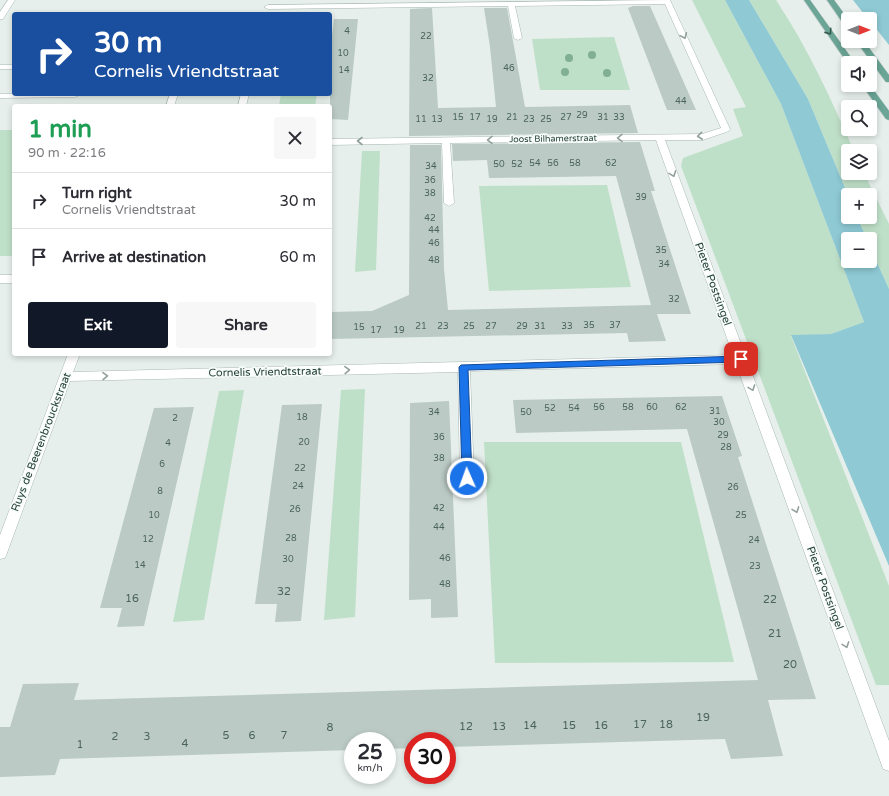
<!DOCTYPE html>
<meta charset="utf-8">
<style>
:root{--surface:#fff;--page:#f7f7f7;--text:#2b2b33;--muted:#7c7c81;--line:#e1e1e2;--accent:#111827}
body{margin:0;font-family:"Varela Round",sans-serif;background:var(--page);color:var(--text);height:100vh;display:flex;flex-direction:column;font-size:15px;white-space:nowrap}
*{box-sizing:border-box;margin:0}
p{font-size:13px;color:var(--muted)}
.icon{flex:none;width:22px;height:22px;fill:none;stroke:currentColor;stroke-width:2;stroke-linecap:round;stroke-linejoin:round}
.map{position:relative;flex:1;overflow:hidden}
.side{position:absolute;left:12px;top:104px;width:320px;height:252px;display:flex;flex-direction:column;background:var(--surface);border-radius:4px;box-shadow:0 2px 6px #0003}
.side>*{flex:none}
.guide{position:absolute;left:12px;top:12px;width:320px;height:84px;border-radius:4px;box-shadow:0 2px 6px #0003;background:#1a4fa0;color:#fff;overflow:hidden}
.needle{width:26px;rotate:90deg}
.tools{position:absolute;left:841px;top:12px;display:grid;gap:8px}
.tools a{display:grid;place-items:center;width:36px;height:36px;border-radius:4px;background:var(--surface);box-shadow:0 2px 6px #0003;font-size:20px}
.speed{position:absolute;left:344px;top:732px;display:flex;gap:8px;font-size:20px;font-weight:700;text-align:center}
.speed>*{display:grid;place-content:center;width:52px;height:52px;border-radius:50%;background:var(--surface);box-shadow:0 2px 6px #0003;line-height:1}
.speed small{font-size:10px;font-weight:400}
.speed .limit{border:6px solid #d22;background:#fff;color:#111}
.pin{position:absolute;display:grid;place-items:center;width:34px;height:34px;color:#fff;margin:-17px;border-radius:8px;box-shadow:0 2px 6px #0006}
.me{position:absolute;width:44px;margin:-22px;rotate:358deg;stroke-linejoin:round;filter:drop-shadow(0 0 3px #0008)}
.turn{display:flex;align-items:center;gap:14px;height:84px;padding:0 16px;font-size:18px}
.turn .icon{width:52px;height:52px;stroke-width:2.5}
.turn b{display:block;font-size:28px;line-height:34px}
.round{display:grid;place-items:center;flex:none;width:42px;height:42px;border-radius:4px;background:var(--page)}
.overview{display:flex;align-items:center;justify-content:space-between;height:68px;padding:0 16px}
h1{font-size:24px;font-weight:700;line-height:30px;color:#1e9e55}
.button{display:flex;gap:8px;margin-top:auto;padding:8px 16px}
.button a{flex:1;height:46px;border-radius:4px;background:var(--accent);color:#fff;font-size:16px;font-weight:700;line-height:46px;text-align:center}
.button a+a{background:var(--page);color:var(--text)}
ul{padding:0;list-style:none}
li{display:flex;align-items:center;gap:12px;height:56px;padding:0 16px;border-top:1px solid var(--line)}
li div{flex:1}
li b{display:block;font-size:15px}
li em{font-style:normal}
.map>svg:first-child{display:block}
.green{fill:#bfe0c8}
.water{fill:#8ec9d4}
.building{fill:#bbcac4}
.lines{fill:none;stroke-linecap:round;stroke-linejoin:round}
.minor-casing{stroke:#a8b8b2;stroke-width:1}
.major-casing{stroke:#c2cac8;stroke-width:1}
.minor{fill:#fff;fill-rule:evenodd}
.major{fill:#6aa596;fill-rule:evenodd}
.tree{fill:#80af93}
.oneway{stroke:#365b51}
.oneway2{stroke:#92a09c}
.route{fill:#1a73e8;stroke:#114b97}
.labels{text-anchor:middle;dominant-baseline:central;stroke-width:3.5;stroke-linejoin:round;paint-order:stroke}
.number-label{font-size:9px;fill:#4a645c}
.far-street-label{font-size:9px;fill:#24423a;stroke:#f7fbf9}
.street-label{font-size:11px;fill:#24423a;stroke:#f7fbf9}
.near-number-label{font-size:11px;fill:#4a645c}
</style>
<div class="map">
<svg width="889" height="796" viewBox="0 0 889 796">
<rect width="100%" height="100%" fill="#e6efeb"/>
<g class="green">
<path d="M 692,0 L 725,0 L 781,104 L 864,322 L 831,334 L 791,336 L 889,586 L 889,685 L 876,685 L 681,166 L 683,158 L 743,136 L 733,109 L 746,107 Z"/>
<path d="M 749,0 L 776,0 C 808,48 831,99 854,151 L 848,151 L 848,173 L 864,173 L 889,224 L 889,289 L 870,247 L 870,239 L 867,239 L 857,217 L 870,217 L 870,195 L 848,195 L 808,99 Z"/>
<path d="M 614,37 L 630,90 L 540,90 L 532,39 Z"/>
<path d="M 281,94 L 317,94 L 315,106 L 279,106 Z"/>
<rect x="0" y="130" width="14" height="126"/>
<path d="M 362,151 L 380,151 L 376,270 L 355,272 Z"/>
<path d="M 607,185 L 631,287 L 489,291 L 479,186 Z"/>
<path d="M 365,389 L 355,617 L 324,620 L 341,390 Z"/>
<path d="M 244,390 L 204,620 L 173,622 L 219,391 Z"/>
<path d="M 484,442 L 681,442 L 734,662 L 495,663 Z"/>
</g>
<g class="water">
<path d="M 725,0 L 749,0 L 808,99 L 848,195 L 848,217 L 857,217 L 867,239 L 848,239 L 848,261 L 870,261 L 870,247 L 889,289 L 889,566 L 791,335 L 831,334 L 864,322 L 781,104 Z"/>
<path d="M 853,0 L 889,0 L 889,45 L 870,21 L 870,19 L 868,19 Z"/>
</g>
<g class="building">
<path d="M 633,6 L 650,6 L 696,110 L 667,110 L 628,8 Z"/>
<path d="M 432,8 L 438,108 L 496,107 L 490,47 L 484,8 L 507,8 L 525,107 L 630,105 L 638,133 L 409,136 L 410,9 Z"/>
<path d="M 334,19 L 358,19 L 348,120 L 330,119 L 330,51 Z"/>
<path d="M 640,142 L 655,191 L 651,191 L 691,314 L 657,314 L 666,341 L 629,342 L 627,333 L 330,339 L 330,312 L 372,311 L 409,295 L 410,145 L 441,145 L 444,269 L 448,310 L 651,305 L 616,176 L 489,178 L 487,160 L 453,161 L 452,144 Z"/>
<path d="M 722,396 L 742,456 L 738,457 L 816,699 L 768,700 L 783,756 L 731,759 L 725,739 L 447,747 L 447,741 L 413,741 L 413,748 L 387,749 L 387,741 L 353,741 L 353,750 L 60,759 L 55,775 L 0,777 L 0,727 L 10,727 L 23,684 L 79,683 L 74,700 L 758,680 L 687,429 L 516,433 L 513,400 Z"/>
<path d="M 449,401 L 458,617 L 431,618 L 431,599 L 409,600 L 410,403 Z"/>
<path d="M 322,404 L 301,621 L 275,622 L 277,604 L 255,604 L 282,405 Z"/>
<path d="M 194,407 L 144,626 L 117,627 L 122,608 L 100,608 L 154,408 Z"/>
</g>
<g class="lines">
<defs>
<g id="minor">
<path d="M 8,0 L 15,0 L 3,19 L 0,19 L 0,12 Z"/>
<path d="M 670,0 L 730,129 L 729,131 L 703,140 L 665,140 L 889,741 L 889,771 L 883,769 L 881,763 L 736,364 L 470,371 L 474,478 L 472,482 L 467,484 L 462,482 L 460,478 L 458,372 L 70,381 L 7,553 L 5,558 L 0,559 L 0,535 L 68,354 L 80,354 L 73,372 L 733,355 L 656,140 L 450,143 L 454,203 L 449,206 L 444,203 L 442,143 L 330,145 L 330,139 L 702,134 L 721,128 L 665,4 L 515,6 L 522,38 L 518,40 L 514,38 L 508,6 L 268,9 L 264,7 L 268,5 Z"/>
<rect x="0" y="65" width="14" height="4"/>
<path d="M 0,94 L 78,94 L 79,95 L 75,97 L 0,98 Z"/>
<path d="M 170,94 L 178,94 L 174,106 L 166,106 Z"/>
<path d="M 241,94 L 249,94 L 246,106 L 238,106 Z"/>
<rect x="0" y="275" width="14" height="8"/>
</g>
<g id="major">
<path d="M 804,0 L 810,0 L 855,63 L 848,63 L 848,64 Z"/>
<path d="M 827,0 L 834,0 L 848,19 L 848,26 L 845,26 Z"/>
<path d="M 856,41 L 864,41 L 889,75 L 889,82 L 886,82 Z"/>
<path d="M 862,85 L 870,85 L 889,111 L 889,120 L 886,119 Z"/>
</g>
</defs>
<use href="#minor" class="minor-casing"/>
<use href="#major" class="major-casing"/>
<use href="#minor" class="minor"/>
<use href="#major" class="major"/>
</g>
<g class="tree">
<circle cx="592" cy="55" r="4"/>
<circle cx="569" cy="58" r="4"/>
<circle cx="565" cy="72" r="4"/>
<circle cx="607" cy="73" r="4"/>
</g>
<defs><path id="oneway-chevron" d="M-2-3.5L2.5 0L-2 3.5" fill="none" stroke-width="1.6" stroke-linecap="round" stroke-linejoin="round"/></defs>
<use class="oneway" href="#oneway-chevron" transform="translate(829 32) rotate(55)"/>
<g class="oneway2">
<use href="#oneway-chevron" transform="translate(684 36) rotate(66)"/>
<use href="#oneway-chevron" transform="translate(700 136) rotate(174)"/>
<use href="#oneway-chevron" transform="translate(620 138) rotate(179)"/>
<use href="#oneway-chevron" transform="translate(490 140) rotate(179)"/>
<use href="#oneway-chevron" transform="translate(360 141) rotate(180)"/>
<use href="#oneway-chevron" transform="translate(673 174) rotate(70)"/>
<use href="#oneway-chevron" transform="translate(347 370) rotate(-2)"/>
<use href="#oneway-chevron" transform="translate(105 376) rotate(-1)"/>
<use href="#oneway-chevron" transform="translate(752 388) rotate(70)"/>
<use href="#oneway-chevron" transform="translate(796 510) rotate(70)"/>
<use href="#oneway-chevron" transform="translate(846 645) rotate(70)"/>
</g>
<path class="route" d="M 741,356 L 745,359 L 741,362 L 468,370 L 472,478 L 471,481 L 467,482 L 464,481 L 462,478 L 459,367 L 461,365 Z"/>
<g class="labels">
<g class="number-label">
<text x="347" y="31">4</text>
<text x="426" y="36">22</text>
<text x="343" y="53">10</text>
<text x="509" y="68">46</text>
<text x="344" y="70">14</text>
<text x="428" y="78">32</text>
<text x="681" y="101">44</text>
<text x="582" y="115">29</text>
<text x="458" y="117">15</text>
<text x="475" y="117">17</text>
<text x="512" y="117">21</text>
<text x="566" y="117">27</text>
<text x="603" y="117">31</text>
<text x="619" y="117">33</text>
<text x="421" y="119">11</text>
<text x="437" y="119">13</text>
<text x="492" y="119">19</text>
<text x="529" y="119">23</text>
<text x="546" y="119">25</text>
<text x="535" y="163">54</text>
<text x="553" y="163">56</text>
<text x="575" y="163">58</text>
<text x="611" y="163">62</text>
<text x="499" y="164">50</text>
<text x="517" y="164">52</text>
<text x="431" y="166">34</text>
<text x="430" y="180">36</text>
<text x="430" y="193">38</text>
<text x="641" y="197">39</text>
<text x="430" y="218">42</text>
<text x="434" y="230">44</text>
<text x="434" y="243">46</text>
<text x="661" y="250">35</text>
<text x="434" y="260">48</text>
<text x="664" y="264">34</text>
<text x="674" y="299">32</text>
<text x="589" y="325">35</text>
<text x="615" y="325">37</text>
<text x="421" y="326">21</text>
<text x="443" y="326">23</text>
<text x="469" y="326">25</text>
<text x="491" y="326">27</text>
<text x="522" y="326">29</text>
<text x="540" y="326">31</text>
<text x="567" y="326">33</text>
<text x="359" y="327">15</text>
<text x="376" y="330">17</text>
<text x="399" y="330">19</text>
<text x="599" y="407">56</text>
<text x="628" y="407">58</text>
<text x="652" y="407">60</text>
<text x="681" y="407">62</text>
<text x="550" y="408">52</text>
<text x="574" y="408">54</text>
<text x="715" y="411">31</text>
<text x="434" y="412">34</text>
<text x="526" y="412">50</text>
<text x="302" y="417">18</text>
<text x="175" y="418">2</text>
<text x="719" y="422">30</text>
<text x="723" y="435">29</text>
<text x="439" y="437">36</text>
<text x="304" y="442">20</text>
<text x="168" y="443">4</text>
<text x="726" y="447">28</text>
<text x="439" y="458">38</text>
<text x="162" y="464">6</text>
<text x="300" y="468">22</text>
<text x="298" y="486">24</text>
<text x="733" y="487">26</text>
<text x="160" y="491">8</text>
<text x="439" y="508">42</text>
<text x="295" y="509">26</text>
<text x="154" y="515">10</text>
<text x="741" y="515">25</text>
<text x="439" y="527">44</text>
<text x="291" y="538">28</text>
<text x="148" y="539">12</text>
<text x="754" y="540">24</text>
<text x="445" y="558">46</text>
<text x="288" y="559">30</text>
<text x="140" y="565">14</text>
<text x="755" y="566">23</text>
<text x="445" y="584">48</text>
</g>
<g class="far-street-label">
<text transform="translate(553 139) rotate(-1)">Joost Bilhamerstraat</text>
</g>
<g class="street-label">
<text transform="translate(713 284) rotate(70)">Pieter Postsingel</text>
<text transform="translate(265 372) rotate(-1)">Cornelis Vriendtstraat</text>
<text transform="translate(41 442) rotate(-69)">Ruys de Beerenbrouckstraat</text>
<text transform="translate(825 588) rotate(70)">Pieter Postsingel</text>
</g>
<g class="near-number-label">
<text x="284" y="591">32</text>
<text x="132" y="598">16</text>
<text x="770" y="599">22</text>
<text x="775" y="633">21</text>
<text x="790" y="664">20</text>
<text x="703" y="717">19</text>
<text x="640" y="724">17</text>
<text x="666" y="724">18</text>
<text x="530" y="725">14</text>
<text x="569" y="725">15</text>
<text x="601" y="725">16</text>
<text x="466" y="726">12</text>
<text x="499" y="726">13</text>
<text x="330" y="727">8</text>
<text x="226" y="735">5</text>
<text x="252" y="735">6</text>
<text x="284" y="735">7</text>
<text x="115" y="736">2</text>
<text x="147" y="736">3</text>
<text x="185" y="743">4</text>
<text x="80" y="744">1</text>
</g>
</g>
</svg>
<div class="tools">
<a><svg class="needle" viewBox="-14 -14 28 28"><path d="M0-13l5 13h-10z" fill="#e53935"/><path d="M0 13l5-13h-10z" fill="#7c7c81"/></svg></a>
<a><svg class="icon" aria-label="sound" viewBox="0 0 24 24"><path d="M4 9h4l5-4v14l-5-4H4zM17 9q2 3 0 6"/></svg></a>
<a><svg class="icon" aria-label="search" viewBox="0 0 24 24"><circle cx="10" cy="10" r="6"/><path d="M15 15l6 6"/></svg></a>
<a><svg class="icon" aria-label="layers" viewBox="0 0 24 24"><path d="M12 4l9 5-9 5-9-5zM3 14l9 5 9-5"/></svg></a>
<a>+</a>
<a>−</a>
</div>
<div class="speed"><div>25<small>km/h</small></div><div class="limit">30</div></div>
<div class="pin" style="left:741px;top:359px;background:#d93025"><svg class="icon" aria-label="arrive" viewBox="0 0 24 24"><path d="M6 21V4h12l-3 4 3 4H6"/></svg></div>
<svg class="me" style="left:467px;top:478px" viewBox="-20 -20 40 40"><circle r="17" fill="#1a73e8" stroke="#fff" stroke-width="3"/><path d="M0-11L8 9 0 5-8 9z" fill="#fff"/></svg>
<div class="guide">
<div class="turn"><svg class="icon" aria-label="right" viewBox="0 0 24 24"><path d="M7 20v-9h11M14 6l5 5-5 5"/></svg><div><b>30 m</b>Cornelis Vriendtstraat</div></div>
</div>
<section class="side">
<div class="overview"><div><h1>1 min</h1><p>90 m · 22:16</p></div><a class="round"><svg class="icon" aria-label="close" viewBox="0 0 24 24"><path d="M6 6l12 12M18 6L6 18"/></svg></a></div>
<ul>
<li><svg class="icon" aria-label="right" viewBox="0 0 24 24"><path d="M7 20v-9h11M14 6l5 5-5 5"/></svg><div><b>Turn right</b><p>Cornelis Vriendtstraat</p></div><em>30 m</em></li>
<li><svg class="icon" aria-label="arrive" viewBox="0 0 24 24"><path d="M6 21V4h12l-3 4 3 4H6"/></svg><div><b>Arrive at destination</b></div><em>60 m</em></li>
</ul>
<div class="button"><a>Exit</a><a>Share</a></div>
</section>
</div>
